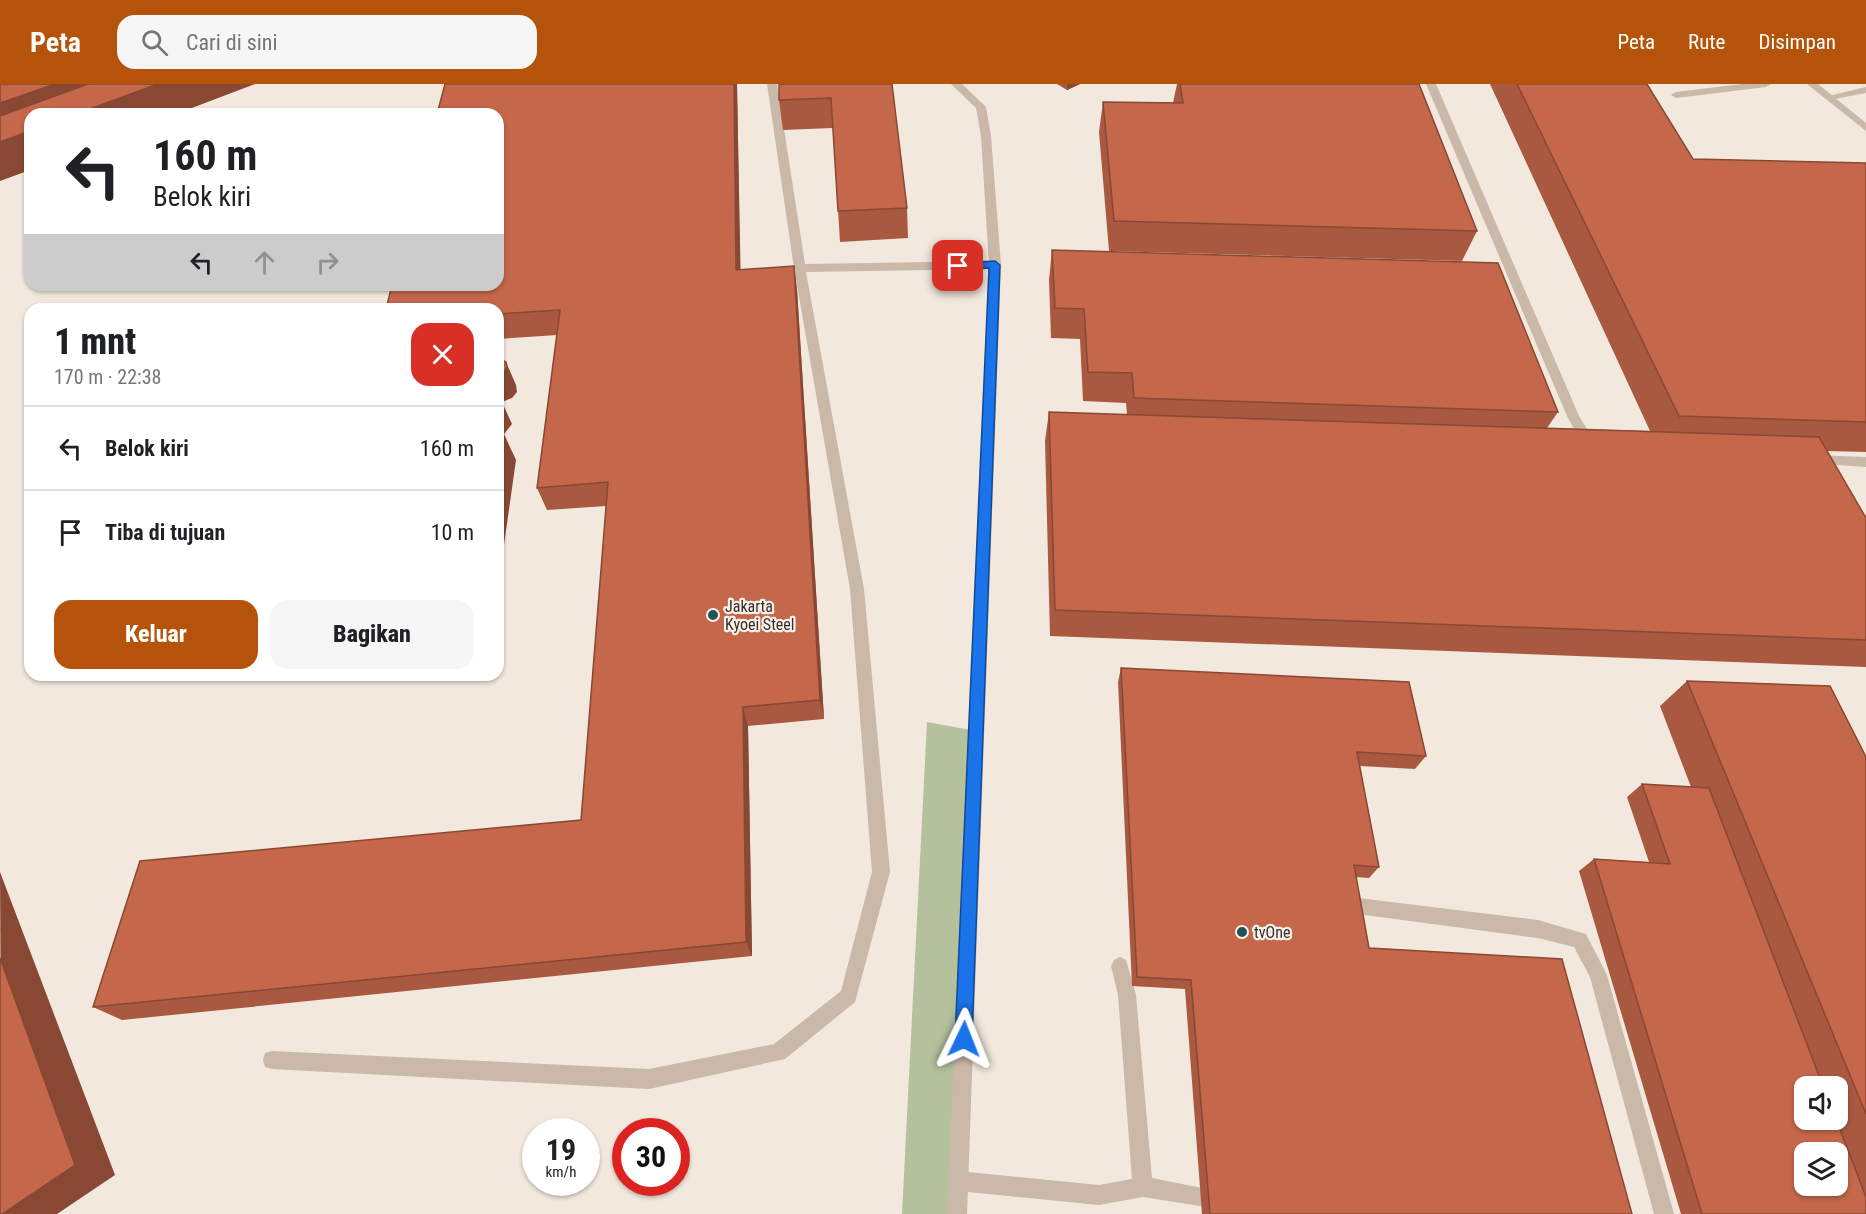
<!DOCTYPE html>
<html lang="id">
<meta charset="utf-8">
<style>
:root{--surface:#fff;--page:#f6f6f6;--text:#202124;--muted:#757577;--line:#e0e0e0;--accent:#b45309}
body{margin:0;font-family:"Roboto Condensed",sans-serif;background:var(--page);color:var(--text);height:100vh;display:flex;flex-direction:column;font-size:22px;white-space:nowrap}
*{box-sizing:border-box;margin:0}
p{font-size:20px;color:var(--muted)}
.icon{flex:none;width:33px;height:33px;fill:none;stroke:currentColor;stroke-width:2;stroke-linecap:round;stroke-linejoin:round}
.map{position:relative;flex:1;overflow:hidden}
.details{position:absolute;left:24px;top:219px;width:480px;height:378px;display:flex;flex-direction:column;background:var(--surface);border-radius:18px;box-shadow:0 2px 4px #0004}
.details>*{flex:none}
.hud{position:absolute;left:24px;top:24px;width:480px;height:183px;border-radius:18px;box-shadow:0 2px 4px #0004;background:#fff;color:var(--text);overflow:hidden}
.tools{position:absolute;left:1794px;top:992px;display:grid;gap:12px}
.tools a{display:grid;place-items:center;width:54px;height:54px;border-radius:12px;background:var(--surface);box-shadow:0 2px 4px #0004;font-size:30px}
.speed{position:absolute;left:522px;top:1034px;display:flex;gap:12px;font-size:30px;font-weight:700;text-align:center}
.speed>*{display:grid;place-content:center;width:78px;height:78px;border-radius:50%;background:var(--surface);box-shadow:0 2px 4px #0004;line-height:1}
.speed small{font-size:15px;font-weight:400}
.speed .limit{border:9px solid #d22;background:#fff;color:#111}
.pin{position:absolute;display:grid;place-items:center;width:51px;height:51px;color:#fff;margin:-26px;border-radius:12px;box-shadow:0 3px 9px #0006}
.me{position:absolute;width:66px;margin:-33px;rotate:2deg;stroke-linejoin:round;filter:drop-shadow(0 0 4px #0008)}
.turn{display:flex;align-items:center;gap:21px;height:126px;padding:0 30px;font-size:27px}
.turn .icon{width:78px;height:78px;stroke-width:2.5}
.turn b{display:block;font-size:42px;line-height:51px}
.lanes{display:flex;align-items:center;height:57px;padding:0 30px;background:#0003;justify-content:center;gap:30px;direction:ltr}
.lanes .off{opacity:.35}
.round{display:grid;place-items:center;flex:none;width:63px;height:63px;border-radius:18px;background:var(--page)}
.head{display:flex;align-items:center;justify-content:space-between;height:102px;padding:0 30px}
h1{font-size:36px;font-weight:800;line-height:45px}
.button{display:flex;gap:12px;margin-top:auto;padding:12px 30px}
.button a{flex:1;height:69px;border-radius:18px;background:var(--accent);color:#fff;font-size:24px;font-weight:800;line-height:69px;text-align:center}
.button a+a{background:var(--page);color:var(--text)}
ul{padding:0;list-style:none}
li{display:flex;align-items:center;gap:18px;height:84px;padding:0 30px;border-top:2px solid var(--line)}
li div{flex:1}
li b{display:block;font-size:22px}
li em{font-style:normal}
header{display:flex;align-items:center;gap:36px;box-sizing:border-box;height:84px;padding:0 30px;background:var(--accent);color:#fff}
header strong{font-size:28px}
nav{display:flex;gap:33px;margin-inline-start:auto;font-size:21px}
.search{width:420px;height:54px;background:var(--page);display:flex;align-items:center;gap:15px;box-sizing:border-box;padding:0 21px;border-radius:18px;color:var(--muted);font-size:22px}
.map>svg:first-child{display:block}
.green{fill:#b5c19d}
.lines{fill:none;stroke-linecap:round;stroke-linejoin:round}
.lane{fill:#cab8a9;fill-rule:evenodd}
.street{fill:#cab8a9;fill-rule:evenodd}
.wall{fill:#a95940;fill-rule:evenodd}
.shaded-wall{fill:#894834}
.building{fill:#c4674a;stroke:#894834;stroke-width:1.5;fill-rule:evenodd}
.route{fill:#1a73e8;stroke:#114b97;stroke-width:1.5}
.poi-dot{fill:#1f5558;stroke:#faf2ea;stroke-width:2}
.labels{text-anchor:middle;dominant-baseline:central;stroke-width:4.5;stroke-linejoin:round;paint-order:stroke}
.poi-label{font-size:16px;fill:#372d29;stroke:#faf2ea;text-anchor:start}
</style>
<header>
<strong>Peta</strong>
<div class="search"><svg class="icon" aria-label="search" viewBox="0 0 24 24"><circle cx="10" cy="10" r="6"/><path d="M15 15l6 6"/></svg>Cari di sini</div>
<nav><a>Peta</a><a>Rute</a><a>Disimpan</a></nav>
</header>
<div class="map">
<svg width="1866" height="1130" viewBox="0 0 1866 1130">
<rect width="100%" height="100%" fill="#f2e8dd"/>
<path class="green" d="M 927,638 L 976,647 L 956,1130 L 902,1130 Z"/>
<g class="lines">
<g class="lane">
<path d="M 767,0 L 777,0 L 805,180 L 995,177 L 1001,181 L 995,185 L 806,188 L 864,505 L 890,788 L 855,918 L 785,975 L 649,1005 L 272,985 L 265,983 L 263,976 L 265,969 L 272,967 L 649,985 L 774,960 L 841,907 L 872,788 L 850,505 L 794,184 Z"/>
<path d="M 1426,0 L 1436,0 L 1579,332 L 1589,348 L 1602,357 L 1600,360 L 1595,362 L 1579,354 L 1567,332 Z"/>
<path d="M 1742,0 L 1771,0 L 1766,3 L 1676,14 L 1671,11 L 1676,8 Z"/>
<path d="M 1866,3 L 1866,9 L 1829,16 L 1824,13 Z"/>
<path d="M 1812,371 L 1866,373 L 1866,383 L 1807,379 L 1805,376 Z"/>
<path d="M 1350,813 L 1538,836 L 1586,850 L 1607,891 L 1674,1130 L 1654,1130 L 1590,893 L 1574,863 L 1538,854 L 1350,829 L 1344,827 L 1341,821 L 1344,815 Z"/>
<path d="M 1120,873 L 1126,876 L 1136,911 L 1152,1094 L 1207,1105 L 1210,1112 L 1207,1119 L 1200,1122 L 1143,1113 L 1099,1121 L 958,1107 L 951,1104 L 948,1097 L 951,1090 L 958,1087 L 1099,1101 L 1132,1095 L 1118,911 L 1111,882 L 1114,876 Z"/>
</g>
<g class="street">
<path d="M 951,0 L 962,0 L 986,23 L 991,52 L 1001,181 L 967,1130 L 947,1130 L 989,181 L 981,52 L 976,24 Z"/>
<path d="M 1807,0 L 1818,0 L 1866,39 L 1866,47 Z"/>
</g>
</g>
<g class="wall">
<path d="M 445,0 L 737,0 L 740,186 L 794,182 L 797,206 L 824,635 L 748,642 L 752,872 L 122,936 L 93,923 L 581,736 L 606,422 L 547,426 L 537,404 L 557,251 L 498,255 L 498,225 Z"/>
<path d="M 892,0 L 907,124 L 908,154 L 840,158 L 833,44 L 783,46 L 779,16 Z"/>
<path d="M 1057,0 L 1080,0 L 1067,6 Z"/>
<path d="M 1177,0 L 1419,0 L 1477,147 L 1462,177 L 1109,167 L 1099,48 L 1103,18 L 1173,19 Z"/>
<path d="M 1490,0 L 1647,0 L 1693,75 L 1866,79 L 1866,368 L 1827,367 L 1866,434 L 1866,583 L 1050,552 L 1045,357 L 1049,328 L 1127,331 L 1126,319 L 1083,317 L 1080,255 L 1051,254 L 1049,196 L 1052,166 L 1558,328 L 1547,344 L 1650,347 Z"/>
<path d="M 1121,584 L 1426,672 L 1415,685 L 1360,682 L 1379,783 L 1369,794 L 1356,793 L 1369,864 L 1632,1130 L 1202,1130 L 1185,905 L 1132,902 L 1118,598 Z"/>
<path d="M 1687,597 L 1866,673 L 1866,1130 L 1681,1130 L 1579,787 L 1594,775 L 1649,778 L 1627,713 L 1642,700 L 1691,703 L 1660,622 ZM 1804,1002 L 1838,1002 L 1838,1035 L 1804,1035 Z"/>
</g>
<g class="shaded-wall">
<path d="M 55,0 L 157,0 L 0,58 L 0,19 Z"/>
<path d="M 158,0 L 255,0 L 176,30 L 76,30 Z"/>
<path d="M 734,0 L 737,0 L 741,210 L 736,186 Z"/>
<path d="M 1067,0 L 1080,0 L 1067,6 Z"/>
<path d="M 30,47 L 30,86 L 0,97 L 0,58 Z"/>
<path d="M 794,182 L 797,206 L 824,635 L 820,616 Z"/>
<path d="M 506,278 L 516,301 L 517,308 L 512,314 L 502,318 L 512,340 L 504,350 L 516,376 L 498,503 L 498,292 Z"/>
<path d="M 743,623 L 748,642 L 752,872 L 746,858 Z"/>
<path d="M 0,788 L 115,1091 L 57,1130 L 2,1130 Z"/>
</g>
<g class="building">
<path d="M 0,0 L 55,0 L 0,19 Z"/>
<path d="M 88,0 L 158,0 L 76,30 L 30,30 L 30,47 L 0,58 L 0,32 Z"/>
<path d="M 445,0 L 734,0 L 736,186 L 794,182 L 820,616 L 743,623 L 746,858 L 93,923 L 140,777 L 581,736 L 608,398 L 537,404 L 560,226 L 498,230 L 498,225 L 386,225 L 392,201 L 498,201 L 498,30 L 437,30 Z"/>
<path d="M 779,0 L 892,0 L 907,124 L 838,127 L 831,14 L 779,16 Z"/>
<path d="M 1180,0 L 1419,0 L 1477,147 L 1114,137 L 1103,18 L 1183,19 Z"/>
<path d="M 1517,0 L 1647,0 L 1693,75 L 1866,79 L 1866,338 L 1679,332 Z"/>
<path d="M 1052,166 L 1498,179 L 1558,328 L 1134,314 L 1132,289 L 1088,288 L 1084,225 L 1055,224 Z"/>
<path d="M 498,274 L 506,278 L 507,284 L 502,291 L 498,292 Z"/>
<path d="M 498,310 L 502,316 L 498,321 Z"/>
<path d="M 1049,328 L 1819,353 L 1866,434 L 1866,556 L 1055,526 Z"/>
<path d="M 498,347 L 503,347 L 498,378 Z"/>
<path d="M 1121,584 L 1409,598 L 1426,672 L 1357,668 L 1379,783 L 1354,781 L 1369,864 L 1562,875 L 1632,1130 L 1210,1130 L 1191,896 L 1137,893 Z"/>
<path d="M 1687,597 L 1830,602 L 1866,673 L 1866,1030 Z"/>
<path d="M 1642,700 L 1709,704 L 1823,1002 L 1804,1002 L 1804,1035 L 1836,1035 L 1866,1113 L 1866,1130 L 1702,1130 L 1594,775 L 1670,780 ZM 1804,1068 L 1838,1068 L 1838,1101 L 1804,1101 Z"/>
<path d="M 0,874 L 75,1081 L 2,1130 L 0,1130 Z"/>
</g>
<path class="route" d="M 995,177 L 1000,181 L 972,955 L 970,961 L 964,963 L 958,961 L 955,955 L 989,184 L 958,186 L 953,182 L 958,179 Z"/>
<g class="poi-dot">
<circle cx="713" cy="531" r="6"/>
<circle cx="1242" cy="848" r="6"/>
</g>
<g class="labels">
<g class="poi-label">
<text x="725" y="522">Jakarta<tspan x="725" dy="18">Kyoei Steel</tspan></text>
<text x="1254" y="848">tvOne</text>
</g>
</g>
</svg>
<div class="tools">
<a><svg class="icon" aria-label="sound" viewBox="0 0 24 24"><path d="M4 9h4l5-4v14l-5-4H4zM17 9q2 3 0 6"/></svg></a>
<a><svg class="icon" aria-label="layers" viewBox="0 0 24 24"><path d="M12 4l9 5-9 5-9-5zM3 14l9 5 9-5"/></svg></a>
</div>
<div class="speed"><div>19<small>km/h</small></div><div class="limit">30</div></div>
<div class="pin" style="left:958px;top:182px;background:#d93025"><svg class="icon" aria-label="arrive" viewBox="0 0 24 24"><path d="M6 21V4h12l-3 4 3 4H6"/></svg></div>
<svg class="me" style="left:964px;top:955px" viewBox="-20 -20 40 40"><path d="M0-17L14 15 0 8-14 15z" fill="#1a73e8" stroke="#fff" stroke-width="4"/></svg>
<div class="hud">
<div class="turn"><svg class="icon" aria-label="left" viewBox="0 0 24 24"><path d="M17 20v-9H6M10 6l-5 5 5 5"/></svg><div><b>160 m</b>Belok kiri</div></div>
<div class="lanes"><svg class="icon" aria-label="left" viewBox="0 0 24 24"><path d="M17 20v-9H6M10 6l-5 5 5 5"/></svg><svg class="icon off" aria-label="ahead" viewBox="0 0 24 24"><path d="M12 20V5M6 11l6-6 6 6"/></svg><svg class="icon off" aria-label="right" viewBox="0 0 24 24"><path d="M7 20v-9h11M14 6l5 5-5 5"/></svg></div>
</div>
<section class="details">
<div class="head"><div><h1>1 mnt</h1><p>170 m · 22:38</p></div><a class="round" style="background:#d93025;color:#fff"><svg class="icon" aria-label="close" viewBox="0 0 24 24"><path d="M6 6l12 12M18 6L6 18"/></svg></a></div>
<ul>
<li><svg class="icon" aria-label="left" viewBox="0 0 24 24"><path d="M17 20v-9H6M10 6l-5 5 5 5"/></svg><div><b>Belok kiri</b></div><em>160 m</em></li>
<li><svg class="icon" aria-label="arrive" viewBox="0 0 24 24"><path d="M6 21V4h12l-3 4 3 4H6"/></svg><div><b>Tiba di tujuan</b></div><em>10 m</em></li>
</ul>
<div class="button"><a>Keluar</a><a>Bagikan</a></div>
</section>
</div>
